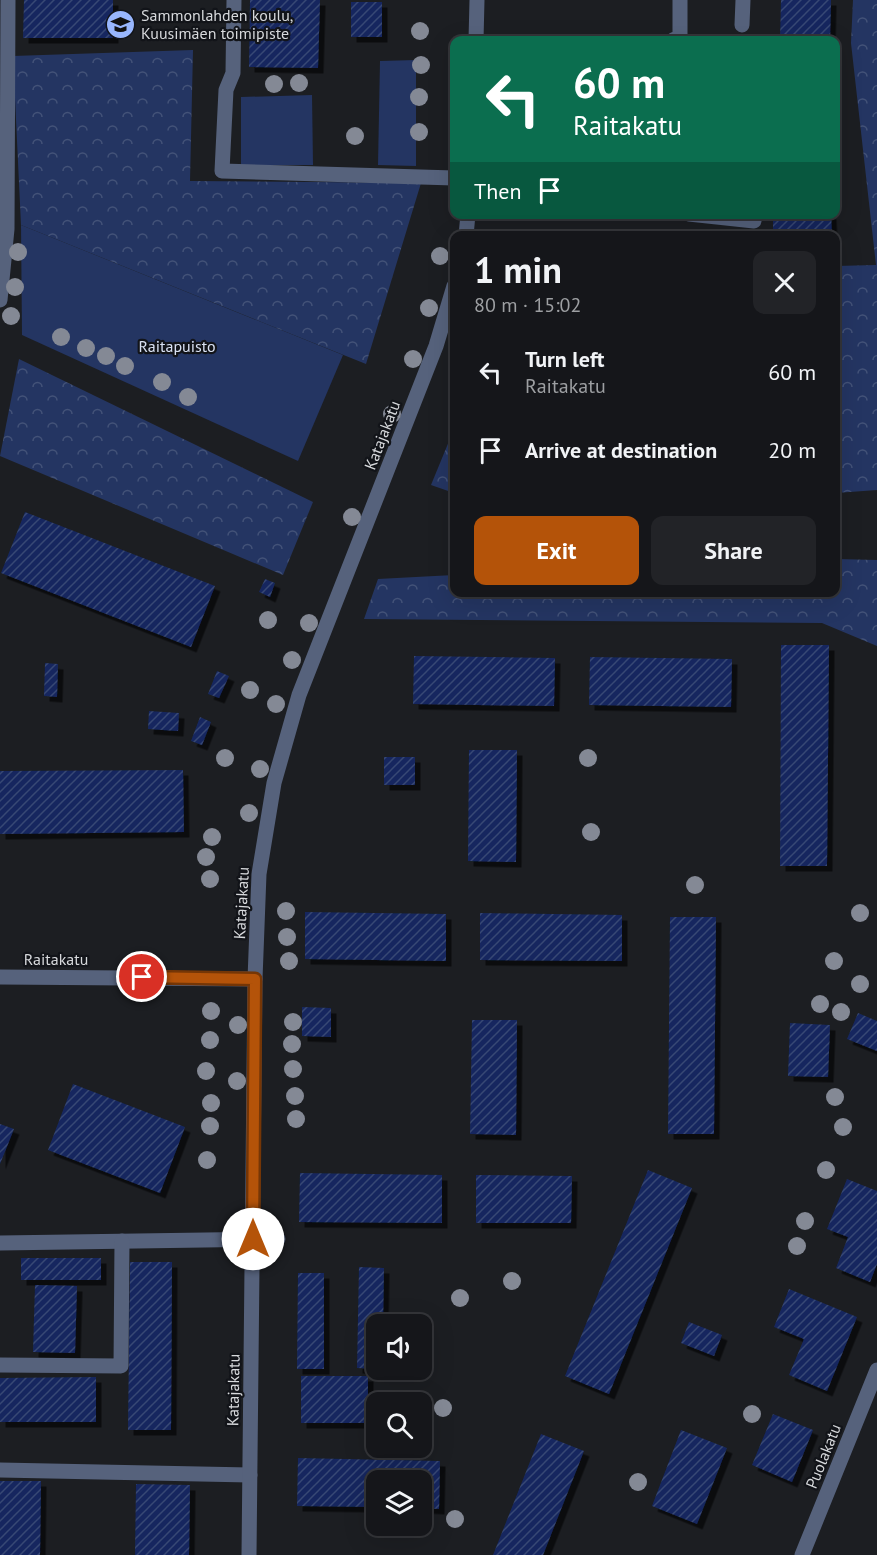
<!DOCTYPE html>
<meta charset="utf-8">
<style>
:root{--surface:#15161a;--page:#222327;--text:#f1f3f6;--muted:#9d9fa2;--line:#343539;--accent:#b45309}
body{margin:0;font-family:"PT Sans",sans-serif;background:var(--page);color:var(--text);height:100vh;display:flex;flex-direction:column;font-size:22px;white-space:nowrap}
*{box-sizing:border-box;margin:0}
p{font-size:20px;color:var(--muted)}
.icon{flex:none;width:33px;height:33px;fill:none;stroke:currentColor;stroke-width:2;stroke-linecap:round;stroke-linejoin:round}
.map{position:relative;flex:1;overflow:hidden}
.panel{position:absolute;left:450px;top:231px;width:390px;height:366px;display:flex;flex-direction:column;background:var(--surface);border-radius:12px;box-shadow:0 6px 24px #0002,0 0 0 2px var(--line)}
.panel>*{flex:none}
.top-card{position:absolute;left:450px;top:36px;width:390px;height:183px;border-radius:12px;box-shadow:0 6px 24px #0002,0 0 0 2px var(--line);background:#0b6e4f;color:#fff;overflow:hidden}
.controls{position:absolute;left:366px;top:1314px;display:grid;gap:12px}
.controls a{display:grid;place-items:center;width:66px;height:66px;border-radius:12px;background:var(--surface);box-shadow:0 6px 24px #0002,0 0 0 2px var(--line);font-size:30px}
.pin{position:absolute;display:grid;place-items:center;width:51px;height:51px;color:#fff;margin:-26px;border:3px solid #fff;border-radius:50%;box-shadow:0 2px 6px #0007}
.me{position:absolute;width:66px;margin:-33px;rotate:0deg;stroke-linejoin:round;filter:drop-shadow(0 0 4px #0008)}
.turn{display:flex;align-items:center;gap:21px;height:126px;padding:0 24px;font-size:27px}
.turn .icon{width:78px;height:78px;stroke-width:2.5}
.turn b{display:block;font-size:42px;line-height:51px}
.then{display:flex;align-items:center;height:57px;padding:0 24px;background:#0003;gap:12px;font-size:22px}
.round{display:grid;place-items:center;flex:none;width:63px;height:63px;border-radius:12px;background:var(--page)}
.summary{display:flex;align-items:center;justify-content:space-between;height:102px;padding:0 24px}
h1{font-size:36px;font-weight:700;line-height:45px}
.cta{display:flex;gap:12px;margin-top:auto;padding:12px 24px}
.cta a{flex:1;height:69px;border-radius:12px;background:var(--accent);color:#fff;font-size:24px;font-weight:700;line-height:69px;text-align:center}
.cta a+a{background:var(--page);color:var(--text)}
ul{padding:0;list-style:none}
li{display:flex;align-items:center;gap:18px;height:78px;padding:0 24px}
li div{flex:1}
li b{display:block;font-size:22px}
li em{font-style:normal}
.map>svg:first-child{display:block}
.green{fill:#243562}
.forest{fill:url(#forest-crowns)}
.building{fill:url(#building-hatch);filter:url(#shadow)}
.lines{fill:none;stroke-linecap:round;stroke-linejoin:round}
.minor{stroke:#56627c;stroke-width:15}
.tree{fill:#848995}
.route-casing{stroke:#753606;stroke-width:15}
.route{stroke:#b45309;stroke-width:10}
.labels{text-anchor:middle;dominant-baseline:central;stroke-width:4.5;stroke-linejoin:round;paint-order:stroke}
.poi-label{font-size:16px;fill:#d7d9dc;stroke:#121419;text-anchor:start}
.park-label{font-size:16px;fill:#d9e1f3;stroke:#121419}
.street-label{font-size:16px;fill:#d7d9dc;stroke:#121419}
</style>
<div class="map">
<svg width="877" height="1555" viewBox="0 0 877 1555">
<defs>
<pattern id="forest-crowns" width="20" height="18" patternUnits="userSpaceOnUse" patternTransform="scale(1.5)"><rect width="20" height="18" fill="#243562"/><path d="M2 6a3 3 0 1 1 6 0M12 15a3 3 0 1 1 6 0" fill="none" stroke="#435278"/></pattern>
<pattern id="building-hatch" width="6" height="6" patternUnits="userSpaceOnUse" patternTransform="scale(1.5)"><rect width="6" height="6" fill="#16285e"/><path d="M-1 1l2-2M0 6l6-6M5 7l2-2" fill="none" stroke="#374774"/></pattern>
<filter id="shadow"><feDropShadow dx="5.5" dy="5.5" stdDeviation="0" flood-color="#0009"/></filter>
</defs>
<rect width="100%" height="100%" fill="#1c1e22"/>
<g class="green">
<path d="M 416,60 L 416,166 L 378,165 L 380,61 Z"/>
<path d="M 312,95 L 313,165 L 241,165 L 241,97 Z"/>
<path d="M 21,225 L 343,355 L 298,461 L 22,335 Z"/>
</g>
<g class="forest">
<path d="M 853,0 L 877,0 L 877,490 L 836,493 L 836,266 L 876,265 L 851,43 Z"/>
<path d="M 193,50 L 190,181 L 421,183 L 366,364 L 21,225 L 13,56 Z"/>
<path d="M 19,359 L 313,502 L 283,575 L 0,456 Z"/>
<path d="M 454,429 L 454,493 L 431,485 Z"/>
<path d="M 836,559 L 877,560 L 877,646 L 822,623 L 364,619 L 378,579 L 454,575 L 454,592 L 836,592 Z"/>
</g>
<g class="building">
<path d="M 24,0 L 113,0 L 113,38 L 23,38 Z"/>
<path d="M 250,0 L 320,0 L 318,68 L 249,67 Z"/>
<path d="M 781,0 L 831,0 L 830,40 L 780,40 Z"/>
<rect x="351" y="2" width="31" height="35"/>
<path d="M 773,214 L 831,214 L 832,236 L 773,236 Z"/>
<path d="M 25,512 L 215,586 L 191,647 L 1,573 Z"/>
<path d="M 265,579 L 275,583 L 270,597 L 259,592 Z"/>
<path d="M 781,645 L 829,645 L 827,866 L 780,866 Z"/>
<path d="M 414,656 L 555,658 L 554,706 L 413,704 Z"/>
<path d="M 590,657 L 732,659 L 731,707 L 589,705 Z"/>
<path d="M 45,663 L 58,664 L 57,697 L 44,696 Z"/>
<path d="M 217,671 L 229,676 L 219,698 L 208,694 Z"/>
<path d="M 149,711 L 179,713 L 178,731 L 148,729 Z"/>
<path d="M 200,717 L 211,722 L 202,745 L 191,741 Z"/>
<path d="M 469,750 L 517,750 L 516,862 L 468,861 Z"/>
<rect x="384" y="757" width="31" height="28"/>
<path d="M 183,770 L 184,832 L 0,834 L 0,771 Z"/>
<path d="M 305,912 L 446,914 L 446,961 L 305,959 Z"/>
<path d="M 480,913 L 622,915 L 622,961 L 480,960 Z"/>
<path d="M 670,917 L 716,917 L 714,1134 L 668,1134 Z"/>
<path d="M 302,1007 L 331,1008 L 331,1037 L 302,1036 Z"/>
<path d="M 858,1013 L 877,1021 L 877,1051 L 847,1039 Z"/>
<path d="M 472,1020 L 517,1020 L 516,1135 L 470,1134 Z"/>
<path d="M 790,1023 L 830,1025 L 828,1077 L 788,1076 Z"/>
<path d="M 73,1084 L 185,1127 L 160,1193 L 48,1150 Z"/>
<path d="M 0,1124 L 14,1129 L 0,1164 Z"/>
<path d="M 648,1170 L 692,1188 L 609,1394 L 565,1376 Z"/>
<path d="M 300,1173 L 442,1175 L 442,1223 L 299,1222 Z"/>
<path d="M 476,1175 L 572,1176 L 571,1223 L 476,1223 Z"/>
<path d="M 847,1179 L 877,1191 L 877,1264 L 870,1282 L 836,1268 L 848,1237 L 827,1229 Z"/>
<rect x="21" y="1258" width="80" height="22"/>
<path d="M 130,1262 L 172,1262 L 171,1430 L 128,1430 Z"/>
<path d="M 359,1267 L 384,1268 L 383,1324 L 376,1324 L 376,1369 L 357,1368 Z"/>
<path d="M 298,1273 L 324,1273 L 324,1369 L 297,1369 Z"/>
<path d="M 35,1285 L 77,1286 L 75,1353 L 33,1352 Z"/>
<path d="M 789,1289 L 857,1317 L 827,1391 L 789,1375 L 804,1339 L 774,1327 Z"/>
<path d="M 689,1322 L 722,1335 L 714,1356 L 681,1343 Z"/>
<rect x="301" y="1376" width="67" height="47"/>
<path d="M 96,1377 L 96,1422 L 0,1422 L 0,1378 Z"/>
<path d="M 773,1414 L 813,1430 L 792,1482 L 752,1465 Z"/>
<path d="M 681,1430 L 727,1448 L 697,1524 L 652,1506 Z"/>
<path d="M 541,1434 L 584,1451 L 543,1555 L 493,1555 Z"/>
<path d="M 298,1458 L 440,1461 L 439,1509 L 422,1508 L 422,1480 L 376,1480 L 376,1507 L 297,1506 Z"/>
<path d="M 0,1481 L 41,1481 L 40,1555 L 0,1555 Z"/>
<path d="M 136,1484 L 190,1485 L 189,1555 L 135,1555 Z"/>
</g>
<g class="lines">
<g class="minor">
<path d="M 234,0 L 233,73 L 226,90 L 222,171 L 454,178"/>
<path d="M 742,25 L 743,0"/>
<path d="M 476,40 L 477,0"/>
<path d="M 673,40 L 680,37 L 680,0"/>
<path d="M 689,214 L 754,221 L 754,214"/>
<path d="M 466,236 L 468,214"/>
<path d="M 0,300 L 7,229 L 8,0"/>
<path d="M 0,977 L 255,979"/>
<path d="M 0,1243 L 278,1239"/>
<path d="M 0,1365 L 121,1366 L 122,1241"/>
<path d="M 0,1470 L 250,1475"/>
<path d="M 249,1555 L 255,979 L 259,874 L 274,783 L 299,695 L 436,346 L 454,286"/>
<path d="M 802,1555 L 877,1370"/>
</g>
</g>
<g class="tree">
<circle cx="420" cy="31" r="9"/>
<circle cx="421" cy="65" r="9"/>
<circle cx="299" cy="83" r="9"/>
<circle cx="274" cy="84" r="9"/>
<circle cx="419" cy="97" r="9"/>
<circle cx="419" cy="132" r="9"/>
<circle cx="355" cy="136" r="9"/>
<circle cx="18" cy="252" r="9"/>
<circle cx="440" cy="256" r="9"/>
<circle cx="15" cy="287" r="9"/>
<circle cx="429" cy="308" r="9"/>
<circle cx="11" cy="316" r="9"/>
<circle cx="61" cy="337" r="9"/>
<circle cx="86" cy="348" r="9"/>
<circle cx="106" cy="356" r="9"/>
<circle cx="413" cy="359" r="9"/>
<circle cx="125" cy="366" r="9"/>
<circle cx="162" cy="382" r="9"/>
<circle cx="188" cy="397" r="9"/>
<circle cx="392" cy="414" r="9"/>
<circle cx="352" cy="517" r="9"/>
<circle cx="268" cy="620" r="9"/>
<circle cx="309" cy="623" r="9"/>
<circle cx="292" cy="660" r="9"/>
<circle cx="250" cy="690" r="9"/>
<circle cx="276" cy="704" r="9"/>
<circle cx="225" cy="758" r="9"/>
<circle cx="588" cy="758" r="9"/>
<circle cx="260" cy="769" r="9"/>
<circle cx="249" cy="813" r="9"/>
<circle cx="591" cy="832" r="9"/>
<circle cx="212" cy="837" r="9"/>
<circle cx="206" cy="857" r="9"/>
<circle cx="210" cy="879" r="9"/>
<circle cx="695" cy="885" r="9"/>
<circle cx="286" cy="911" r="9"/>
<circle cx="860" cy="913" r="9"/>
<circle cx="287" cy="937" r="9"/>
<circle cx="289" cy="961" r="9"/>
<circle cx="834" cy="961" r="9"/>
<circle cx="860" cy="984" r="9"/>
<circle cx="820" cy="1004" r="9"/>
<circle cx="211" cy="1011" r="9"/>
<circle cx="841" cy="1012" r="9"/>
<circle cx="293" cy="1022" r="9"/>
<circle cx="238" cy="1025" r="9"/>
<circle cx="210" cy="1040" r="9"/>
<circle cx="292" cy="1044" r="9"/>
<circle cx="293" cy="1069" r="9"/>
<circle cx="206" cy="1071" r="9"/>
<circle cx="237" cy="1081" r="9"/>
<circle cx="295" cy="1096" r="9"/>
<circle cx="835" cy="1097" r="9"/>
<circle cx="211" cy="1103" r="9"/>
<circle cx="296" cy="1119" r="9"/>
<circle cx="210" cy="1126" r="9"/>
<circle cx="843" cy="1127" r="9"/>
<circle cx="207" cy="1160" r="9"/>
<circle cx="826" cy="1170" r="9"/>
<circle cx="805" cy="1221" r="9"/>
<circle cx="797" cy="1246" r="9"/>
<circle cx="512" cy="1281" r="9"/>
<circle cx="460" cy="1298" r="9"/>
<circle cx="443" cy="1408" r="9"/>
<circle cx="752" cy="1414" r="9"/>
<circle cx="638" cy="1482" r="9"/>
<circle cx="455" cy="1519" r="9"/>
</g>
<g class="lines">
<defs>
<path id="route" d="M 142,977 L 255,979 L 253,1239"/>
</defs>
<use href="#route" class="route-casing"/>
<use href="#route" class="route"/>
</g>
<defs>
<symbol id="school-disc" viewBox="-11 -11 22 22"><circle r="9.5" fill="#98b6fd" stroke="#121419"/><path d="M0-5L7-2L0 1L-7-2ZM-4 1L0 2.5L4 1V4Q0 6-4 4Z" fill="#111"/></symbol>
</defs>
<g fill-rule="evenodd">
<use href="#school-disc" x="104" y="8" width="33" height="33"/>
</g>
<g class="labels">
<g class="poi-label">
<text x="141" y="15">Sammonlahden koulu,<tspan x="141" dy="18">Kuusimäen toimipiste</tspan></text>
</g>
<g class="park-label">
<text x="177" y="346">Raitapuisto</text>
</g>
<g class="street-label">
<text transform="translate(382 435) rotate(-69)">Katajakatu</text>
<text transform="translate(241 903) rotate(-87)">Katajakatu</text>
<text x="56" y="959">Raitakatu</text>
<text transform="translate(233 1390) rotate(-89)">Katajakatu</text>
<text transform="translate(823 1456) rotate(-68)">Puolakatu</text>
</g>
</g>
</svg>
<div class="controls">
<a><svg class="icon" aria-label="sound" viewBox="0 0 24 24"><path d="M4 9h4l5-4v14l-5-4H4zM17 9q2 3 0 6"/></svg></a>
<a><svg class="icon" aria-label="search" viewBox="0 0 24 24"><circle cx="10" cy="10" r="6"/><path d="M15 15l6 6"/></svg></a>
<a><svg class="icon" aria-label="layers" viewBox="0 0 24 24"><path d="M12 4l9 5-9 5-9-5zM3 14l9 5 9-5"/></svg></a>
</div>
<div class="pin" style="left:142px;top:977px;background:#d93025"><svg class="icon" aria-label="arrive" viewBox="0 0 24 24"><path d="M6 21V4h12l-3 4 3 4H6"/></svg></div>
<svg class="me" style="left:253px;top:1239px" viewBox="-20 -20 40 40"><circle r="19" fill="#fff"/><path d="M0-13L10 11 0 6-10 11z" fill="#b45309"/></svg>
<div class="top-card">
<div class="turn"><svg class="icon" aria-label="left" viewBox="0 0 24 24"><path d="M17 20v-9H6M10 6l-5 5 5 5"/></svg><div><b>60 m</b>Raitakatu</div></div>
<div class="then">Then<svg class="icon" aria-label="arrive" viewBox="0 0 24 24"><path d="M6 21V4h12l-3 4 3 4H6"/></svg></div>
</div>
<section class="panel">
<div class="summary"><div><h1>1 min</h1><p>80 m · 15:02</p></div><a class="round"><svg class="icon" aria-label="close" viewBox="0 0 24 24"><path d="M6 6l12 12M18 6L6 18"/></svg></a></div>
<ul>
<li><svg class="icon" aria-label="left" viewBox="0 0 24 24"><path d="M17 20v-9H6M10 6l-5 5 5 5"/></svg><div><b>Turn left</b><p>Raitakatu</p></div><em>60 m</em></li>
<li><svg class="icon" aria-label="arrive" viewBox="0 0 24 24"><path d="M6 21V4h12l-3 4 3 4H6"/></svg><div><b>Arrive at destination</b></div><em>20 m</em></li>
</ul>
<div class="cta"><a>Exit</a><a>Share</a></div>
</section>
</div>
